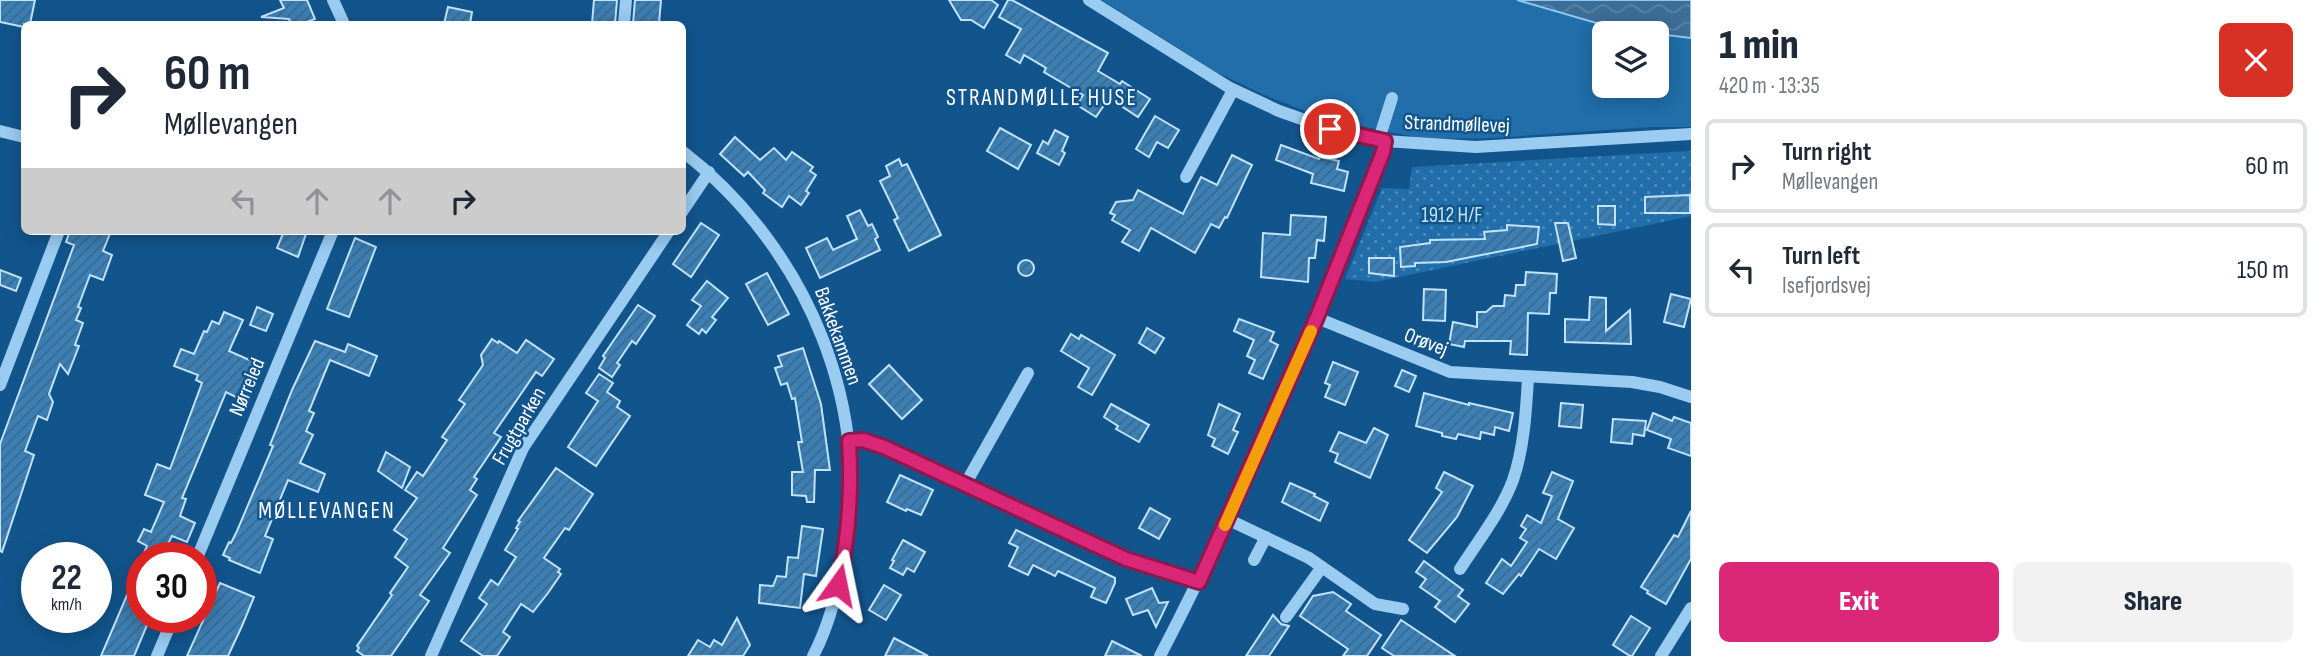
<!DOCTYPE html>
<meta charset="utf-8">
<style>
:root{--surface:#fff;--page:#f2f2f3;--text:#1f2937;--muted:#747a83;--line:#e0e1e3;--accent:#db2777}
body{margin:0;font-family:"Sofia Sans Condensed",sans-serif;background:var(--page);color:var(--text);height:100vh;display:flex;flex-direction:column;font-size:26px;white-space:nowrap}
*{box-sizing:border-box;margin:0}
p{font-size:23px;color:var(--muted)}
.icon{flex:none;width:38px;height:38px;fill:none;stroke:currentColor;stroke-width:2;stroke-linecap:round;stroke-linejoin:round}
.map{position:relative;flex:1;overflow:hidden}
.side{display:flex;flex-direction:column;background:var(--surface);width:630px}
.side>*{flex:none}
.top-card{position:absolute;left:21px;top:21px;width:665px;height:214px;border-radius:10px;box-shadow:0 4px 18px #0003;background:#fff;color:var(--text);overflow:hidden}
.tools{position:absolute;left:1592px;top:21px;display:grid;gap:14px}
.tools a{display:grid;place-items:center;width:77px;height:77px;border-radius:10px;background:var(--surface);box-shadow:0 4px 18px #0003;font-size:35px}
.speed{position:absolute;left:21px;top:542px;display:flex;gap:14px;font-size:35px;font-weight:700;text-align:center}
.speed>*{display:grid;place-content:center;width:91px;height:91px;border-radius:50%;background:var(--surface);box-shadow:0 4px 18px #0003;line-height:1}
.speed small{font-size:18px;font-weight:400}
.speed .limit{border:10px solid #d22;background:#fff;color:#111}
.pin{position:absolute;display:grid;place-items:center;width:60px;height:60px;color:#fff;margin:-30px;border:4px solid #fff;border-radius:50%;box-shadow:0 2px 7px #0007}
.me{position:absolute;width:77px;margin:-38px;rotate:12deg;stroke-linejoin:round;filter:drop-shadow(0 0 5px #0008)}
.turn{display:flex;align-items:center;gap:24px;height:147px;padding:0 28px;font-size:32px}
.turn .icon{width:91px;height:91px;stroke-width:2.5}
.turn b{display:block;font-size:49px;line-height:60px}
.lanes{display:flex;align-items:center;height:66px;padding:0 28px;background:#0003;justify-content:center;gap:35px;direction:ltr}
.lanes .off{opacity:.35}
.round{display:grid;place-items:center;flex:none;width:74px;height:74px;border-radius:10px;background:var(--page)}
.overview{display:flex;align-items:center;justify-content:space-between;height:119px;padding:0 28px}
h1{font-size:42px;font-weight:800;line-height:52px}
.button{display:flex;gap:14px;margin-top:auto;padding:14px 28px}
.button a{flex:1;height:80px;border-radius:10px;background:var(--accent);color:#fff;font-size:28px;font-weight:800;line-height:80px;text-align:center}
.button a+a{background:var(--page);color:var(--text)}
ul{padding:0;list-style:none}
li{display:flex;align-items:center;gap:21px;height:94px;margin:0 14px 10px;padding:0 14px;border:4px solid var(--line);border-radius:10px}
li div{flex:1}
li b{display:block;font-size:26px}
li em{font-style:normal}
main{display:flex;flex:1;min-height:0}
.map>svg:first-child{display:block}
.grass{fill:#216eaa}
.park{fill:url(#park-dots)}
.water{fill:url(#water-waves);stroke:#8cc8f5;stroke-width:2}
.building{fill:url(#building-hatch);stroke:#c1e3fc;stroke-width:2}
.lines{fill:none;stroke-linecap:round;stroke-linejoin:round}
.minor{stroke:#9acbf1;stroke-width:12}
.route-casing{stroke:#8e194d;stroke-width:18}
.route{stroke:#db2777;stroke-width:12}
.slow{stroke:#f59e0b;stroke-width:12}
.labels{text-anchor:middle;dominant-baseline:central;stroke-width:5;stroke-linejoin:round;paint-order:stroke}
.street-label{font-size:21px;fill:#fff;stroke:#12558d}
.park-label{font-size:21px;fill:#c1e3fc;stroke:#12558d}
.neighbourhood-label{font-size:23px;letter-spacing:2px;fill:#fff;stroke:#12558d}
</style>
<main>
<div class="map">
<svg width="1691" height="656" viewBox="0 0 1691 656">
<defs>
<pattern id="park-dots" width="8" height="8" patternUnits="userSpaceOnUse" patternTransform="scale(1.75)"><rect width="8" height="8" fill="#216eaa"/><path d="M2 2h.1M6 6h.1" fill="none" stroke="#4d8bbb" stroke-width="1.8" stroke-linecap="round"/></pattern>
<pattern id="water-waves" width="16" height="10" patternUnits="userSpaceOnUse" patternTransform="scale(1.75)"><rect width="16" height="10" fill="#3d6e97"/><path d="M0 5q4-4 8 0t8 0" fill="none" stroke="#5a84a7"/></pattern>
<pattern id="building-hatch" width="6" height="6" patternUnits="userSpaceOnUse" patternTransform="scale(1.75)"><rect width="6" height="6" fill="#3a7fb6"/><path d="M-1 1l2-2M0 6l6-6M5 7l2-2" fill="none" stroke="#426886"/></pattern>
</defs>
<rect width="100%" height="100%" fill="#12558d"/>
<path class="grass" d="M 1102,0 L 1517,0 L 1617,29 L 1650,33 L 1605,33 L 1605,86 L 1657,86 L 1657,34 L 1691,38 L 1691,127 L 1651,127 L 1493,138 L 1426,139 L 1370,128 L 1318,116 L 1267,96 L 1216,72 Z"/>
<path class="park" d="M 1691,151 L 1691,216 L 1375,282 L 1345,279 L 1382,188 L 1409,189 L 1412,167 Z"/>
<path class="water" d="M 1517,0 L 1691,0 L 1691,38 L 1617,29 Z"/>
<g class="building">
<path d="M 0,0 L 35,0 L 30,24 L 24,24 L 24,27 L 0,22 Z"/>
<path d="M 280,0 L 307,0 L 315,19 L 302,24 L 291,24 L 289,19 L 261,17 L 284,8 Z"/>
<path d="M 594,0 L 617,0 L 615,24 L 592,24 Z"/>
<path d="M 635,0 L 661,0 L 659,24 L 633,24 Z"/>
<path d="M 949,0 L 991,0 L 998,5 L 984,28 L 971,20 L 961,20 Z"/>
<path d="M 1008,0 L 1012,0 L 1108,53 L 1098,71 L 1120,84 L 1122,81 L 1150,99 L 1138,117 L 1109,98 L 1096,117 L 1077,105 L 1083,95 L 1044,72 L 1046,68 L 1024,55 L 1020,63 L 1006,55 L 1021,29 L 999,17 Z"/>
<path d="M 448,7 L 472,12 L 470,24 L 444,24 Z"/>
<path d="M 1155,116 L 1179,130 L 1168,148 L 1157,142 L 1149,157 L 1136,149 Z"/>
<path d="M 1000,128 L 1031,145 L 1018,169 L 987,151 Z"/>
<path d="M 1055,130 L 1068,137 L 1062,151 L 1065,153 L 1059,165 L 1037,153 L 1043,141 L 1048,144 Z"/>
<path d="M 735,137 L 760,160 L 774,148 L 786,160 L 792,152 L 813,167 L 810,171 L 816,175 L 806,191 L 809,193 L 801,205 L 789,196 L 782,207 L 763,193 L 765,190 L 748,172 L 744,176 L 720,154 Z"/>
<path d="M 1281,145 L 1319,159 L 1320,157 L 1339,161 L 1337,169 L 1348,172 L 1344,191 L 1311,183 L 1313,174 L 1276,160 Z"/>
<path d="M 1232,155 L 1252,165 L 1227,218 L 1225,217 L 1219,228 L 1211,224 L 1195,253 L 1151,228 L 1139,251 L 1122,242 L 1130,230 L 1112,220 L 1115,215 L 1110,213 L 1116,202 L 1133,200 L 1138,190 L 1183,214 L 1201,177 L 1217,185 Z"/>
<path d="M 899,159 L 902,166 L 907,164 L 941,235 L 909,251 L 894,220 L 898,218 L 880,181 L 890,176 L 886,166 Z"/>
<path d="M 1690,195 L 1690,213 L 1645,213 L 1645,197 Z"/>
<path d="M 1598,206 L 1615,206 L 1615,225 L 1598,224 Z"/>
<path d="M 860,210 L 868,226 L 872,224 L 878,237 L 875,239 L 880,250 L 820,278 L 806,248 L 827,238 L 833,250 L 857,239 L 847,216 Z"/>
<path d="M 1291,215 L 1326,217 L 1324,241 L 1317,240 L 1315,258 L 1309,258 L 1308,282 L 1261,277 L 1263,233 L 1290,235 Z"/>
<path d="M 701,223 L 719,235 L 691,277 L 673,264 Z"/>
<path d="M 1555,223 L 1568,223 L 1576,258 L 1563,261 Z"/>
<path d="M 1507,225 L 1539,227 L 1537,244 L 1446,262 L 1415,263 L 1415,266 L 1401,267 L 1400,247 L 1430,243 L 1430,240 L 1485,239 L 1484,232 L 1507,230 Z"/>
<path d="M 70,231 L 111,231 L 103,251 L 112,255 L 103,280 L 90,275 L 78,307 L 81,308 L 76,320 L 83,323 L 75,345 L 79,346 L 68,374 L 60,364 L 49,394 L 53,402 L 47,420 L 38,416 L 25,451 L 34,455 L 2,552 L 0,551 L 0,444 L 74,245 L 66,242 Z"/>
<path d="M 284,231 L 307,231 L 298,257 L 277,248 Z"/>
<path d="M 355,238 L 376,247 L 349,317 L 327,309 Z"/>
<path d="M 1369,258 L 1394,258 L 1394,276 L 1369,273 Z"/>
<circle cx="1026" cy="268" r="8"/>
<path d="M 0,270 L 21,278 L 16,291 L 0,285 Z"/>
<path d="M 1526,272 L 1557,274 L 1556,293 L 1550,293 L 1549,314 L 1528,313 L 1527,355 L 1510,354 L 1511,341 L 1465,341 L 1464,347 L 1449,344 L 1453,322 L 1477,327 L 1477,312 L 1486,312 L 1493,306 L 1504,306 L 1505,295 L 1515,296 L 1516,285 L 1525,285 Z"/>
<path d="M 767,273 L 789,314 L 768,325 L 746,284 Z"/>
<path d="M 707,281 L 728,298 L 712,317 L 716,320 L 706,333 L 702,329 L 699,334 L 687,325 L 701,306 L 692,300 Z"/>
<path d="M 1424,289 L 1446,290 L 1445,321 L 1423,320 Z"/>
<path d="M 1671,294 L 1691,299 L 1684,327 L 1664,322 Z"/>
<path d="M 1590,297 L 1606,298 L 1606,331 L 1630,310 L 1631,344 L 1565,342 L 1565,319 L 1589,320 Z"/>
<path d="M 638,305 L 655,316 L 636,344 L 632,341 L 617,363 L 620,365 L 612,377 L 599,368 L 605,358 L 603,356 Z"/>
<path d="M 257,307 L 273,314 L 266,331 L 250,325 Z"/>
<path d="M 224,312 L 243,320 L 229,351 L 254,362 L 240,399 L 226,392 L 182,498 L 186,499 L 180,516 L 195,523 L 187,542 L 172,536 L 161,558 L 142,558 L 147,546 L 138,541 L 144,529 L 151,532 L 164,502 L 145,495 L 157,464 L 170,469 L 202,383 L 196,380 L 198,375 L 174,366 L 181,349 L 194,354 L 204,331 L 207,332 L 212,321 L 219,324 Z"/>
<path d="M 1239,319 L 1274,332 L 1270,341 L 1278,345 L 1263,379 L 1249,373 L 1255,360 L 1247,356 L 1254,340 L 1234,331 Z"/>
<path d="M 1147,328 L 1164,338 L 1155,353 L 1139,343 Z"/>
<path d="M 1071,334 L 1079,339 L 1081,335 L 1115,355 L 1092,395 L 1078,387 L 1089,368 L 1061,351 Z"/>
<path d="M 492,339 L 498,343 L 499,341 L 517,353 L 526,340 L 554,359 L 542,376 L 536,372 L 494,433 L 501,437 L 474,477 L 477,479 L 470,490 L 477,495 L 443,548 L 450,553 L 420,595 L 429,601 L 391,656 L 364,656 L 357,651 L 359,648 L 357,646 L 392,595 L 390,593 L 408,567 L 395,557 L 407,539 L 394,530 L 417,498 L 405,490 L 417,472 L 423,476 L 447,440 L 442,437 L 465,404 L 459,400 L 483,365 L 481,355 Z"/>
<path d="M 315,341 L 345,352 L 348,344 L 377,356 L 369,376 L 330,360 L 309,411 L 314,413 L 306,431 L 313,435 L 300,463 L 325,474 L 318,492 L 288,480 L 265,536 L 273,539 L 260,573 L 229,560 L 230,558 L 223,555 L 229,542 L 231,543 L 237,531 L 273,446 L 270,445 L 292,390 Z"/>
<path d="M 803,348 L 821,404 L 830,470 L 815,470 L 814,502 L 807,502 L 806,496 L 792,495 L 792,472 L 803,472 L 798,442 L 802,442 L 795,398 L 792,399 L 787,383 L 781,385 L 775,368 L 782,366 L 778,356 Z"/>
<path d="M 1333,362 L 1358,372 L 1345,405 L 1325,397 L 1330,385 L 1325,383 Z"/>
<path d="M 889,365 L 922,400 L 902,419 L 869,384 Z"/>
<path d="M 1402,370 L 1416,376 L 1409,392 L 1395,386 Z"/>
<path d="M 599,374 L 613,383 L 607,392 L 620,401 L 617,407 L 630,416 L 596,466 L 568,447 L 598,401 L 586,393 Z"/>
<path d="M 1424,393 L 1469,405 L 1469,403 L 1513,413 L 1509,431 L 1495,427 L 1494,435 L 1481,432 L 1480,439 L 1458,434 L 1456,439 L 1442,436 L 1442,433 L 1416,426 Z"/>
<path d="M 1561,403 L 1583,405 L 1581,428 L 1559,426 Z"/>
<path d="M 1111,404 L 1149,425 L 1139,442 L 1116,429 L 1118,426 L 1104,417 Z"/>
<path d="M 1219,404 L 1240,414 L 1233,430 L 1238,432 L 1228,454 L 1212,446 L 1215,439 L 1208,435 Z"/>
<path d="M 1653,413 L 1672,421 L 1674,417 L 1691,423 L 1691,456 L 1668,448 L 1671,439 L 1647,430 Z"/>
<path d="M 1613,419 L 1646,421 L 1644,436 L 1633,434 L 1632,444 L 1611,442 Z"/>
<path d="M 1374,428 L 1388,435 L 1370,478 L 1335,462 L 1338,454 L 1330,451 L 1339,432 L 1366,443 Z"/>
<path d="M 386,452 L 410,467 L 402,488 L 378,471 Z"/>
<path d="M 556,468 L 593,494 L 569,530 L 565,528 L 544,558 L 560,569 L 558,572 L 561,574 L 548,593 L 533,612 L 521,604 L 503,632 L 510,637 L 497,656 L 483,656 L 461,641 L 487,604 L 479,598 L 491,580 L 498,585 L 516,557 L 505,550 L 518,529 L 516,528 L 520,522 L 518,521 Z"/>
<path d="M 1444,472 L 1473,486 L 1457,517 L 1427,553 L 1409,540 L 1442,492 L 1436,488 Z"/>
<path d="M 1552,472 L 1573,481 L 1558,519 L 1574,528 L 1556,559 L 1539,549 L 1521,576 L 1519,574 L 1503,594 L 1486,583 L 1502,559 L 1511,566 L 1527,542 L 1520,538 L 1526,529 L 1521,526 L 1527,515 L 1541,523 L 1552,496 L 1543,493 Z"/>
<path d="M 900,475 L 933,490 L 921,515 L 907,509 L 906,511 L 887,502 Z"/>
<path d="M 1290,483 L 1315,494 L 1314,496 L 1328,503 L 1320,521 L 1282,502 Z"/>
<path d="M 1150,508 L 1170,519 L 1159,539 L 1139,528 Z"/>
<path d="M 1691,511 L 1691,559 L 1666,604 L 1647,593 L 1648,591 L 1641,587 L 1674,535 L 1678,537 Z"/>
<path d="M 802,526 L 823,529 L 816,576 L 804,574 L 800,608 L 759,603 L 760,585 L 773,586 L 777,576 L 786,577 L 788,557 L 798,558 Z"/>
<path d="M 1016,530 L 1115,578 L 1115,583 L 1106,603 L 1091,597 L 1095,588 L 1058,571 L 1055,576 L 1033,565 L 1028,575 L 1009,566 L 1018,547 L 1009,543 Z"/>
<path d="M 903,540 L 925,552 L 914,572 L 907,568 L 903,575 L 890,568 L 894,561 L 892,560 Z"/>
<path d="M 142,560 L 142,618 L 150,618 L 134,656 L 101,656 Z"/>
<path d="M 1424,561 L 1463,590 L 1458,596 L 1469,604 L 1455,622 L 1435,607 L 1440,601 L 1420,587 L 1426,579 L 1416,572 Z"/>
<path d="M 220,583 L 254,597 L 242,626 L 228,656 L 187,656 Z"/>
<path d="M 884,585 L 901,595 L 886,620 L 869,610 Z"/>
<path d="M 1152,588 L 1159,603 L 1168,602 L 1156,627 L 1148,610 L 1133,615 L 1126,599 Z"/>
<path d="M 1333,592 L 1351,604 L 1346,611 L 1381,635 L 1367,656 L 1343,656 L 1348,649 L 1300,616 L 1313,596 Z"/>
<path d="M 1273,615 L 1281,624 L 1289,626 L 1269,656 L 1246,656 Z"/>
<path d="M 1631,616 L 1650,628 L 1632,656 L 1630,656 L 1613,645 Z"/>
<path d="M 737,618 L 750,645 L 743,656 L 688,656 L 698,640 L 710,647 L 714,640 L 722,645 Z"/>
<path d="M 1401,620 L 1455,656 L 1394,656 L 1382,648 Z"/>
<path d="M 894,638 L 928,656 L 885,656 Z"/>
<path d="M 1112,641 L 1142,656 L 1105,656 Z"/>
</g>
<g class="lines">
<g class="minor">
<path d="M 333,0 L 344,24"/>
<path d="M 1089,0 L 1230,88 L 1279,111 L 1330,129 L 1385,141 L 1476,147 L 1691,134"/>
<path d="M 624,24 L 626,0"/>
<path d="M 0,131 L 24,137"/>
<path d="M 1379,139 L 1392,98"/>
<path d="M 682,151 C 808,248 877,413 842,570 C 835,599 827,630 813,656"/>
<path d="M 1186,177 L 1233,90"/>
<path d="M 682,212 L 709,172"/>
<path d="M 1317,318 L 1450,372 L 1632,382 L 1660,387 L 1691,397"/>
<path d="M 0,385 L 59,231"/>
<path d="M 849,441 L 864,440 L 884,447 L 1126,559 L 1199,581"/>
<path d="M 966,483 L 1028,373"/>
<path d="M 1227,519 L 1309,558 L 1375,604 L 1403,609"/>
<path d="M 197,558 L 333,231"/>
<path d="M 1254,560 L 1266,537"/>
<path d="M 1460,569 C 1478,541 1501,512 1513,480 C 1524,448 1526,412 1528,378"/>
<path d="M 1286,617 L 1322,567"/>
<path d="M 157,656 L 173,618"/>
<path d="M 431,656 L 523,448 L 669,231"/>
<path d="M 1160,656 C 1245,493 1315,323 1383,153 L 1385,141"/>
<path d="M 1661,656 L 1691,608"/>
</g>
</g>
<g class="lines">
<defs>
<path id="route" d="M 838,585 C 849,537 852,490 849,441 L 863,440 L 884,447 L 1126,559 L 1199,582 L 1317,317 L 1383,152 L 1385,141 L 1330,129"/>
</defs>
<use href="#route" class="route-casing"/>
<use href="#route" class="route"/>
<path class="slow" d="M 1225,525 L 1311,331"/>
</g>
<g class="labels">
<g class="street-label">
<text transform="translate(1457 124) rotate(2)">Strandmøllevej</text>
<text transform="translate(838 336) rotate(70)">Bakkekammen</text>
<text transform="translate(1426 342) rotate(21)">Orøvej</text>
<text transform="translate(247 387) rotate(-67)">Nørreled</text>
<text transform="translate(519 426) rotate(-60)">Frugtparken</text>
</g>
<g class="park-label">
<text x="1452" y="215">1912 H/F</text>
</g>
<g class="neighbourhood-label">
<text x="1042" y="98">STRANDMØLLE HUSE</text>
<text x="327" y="511">MØLLEVANGEN</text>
</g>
</g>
</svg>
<div class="tools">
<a><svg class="icon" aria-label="layers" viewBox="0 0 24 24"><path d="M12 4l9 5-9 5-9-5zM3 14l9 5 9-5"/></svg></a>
</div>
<div class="speed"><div>22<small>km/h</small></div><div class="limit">30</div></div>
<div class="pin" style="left:1330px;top:129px;background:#d93025"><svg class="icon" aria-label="arrive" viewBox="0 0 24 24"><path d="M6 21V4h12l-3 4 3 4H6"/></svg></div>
<svg class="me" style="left:838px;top:585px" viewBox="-20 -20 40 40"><path d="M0-17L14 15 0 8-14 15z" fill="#db2777" stroke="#fff" stroke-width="4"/></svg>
<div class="top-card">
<div class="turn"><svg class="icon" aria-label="right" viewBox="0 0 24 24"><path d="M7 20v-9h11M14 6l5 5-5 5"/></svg><div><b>60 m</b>Møllevangen</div></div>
<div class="lanes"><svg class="icon off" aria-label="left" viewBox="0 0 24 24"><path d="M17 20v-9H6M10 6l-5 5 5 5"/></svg><svg class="icon off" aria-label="ahead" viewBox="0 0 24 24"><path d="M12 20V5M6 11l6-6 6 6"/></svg><svg class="icon off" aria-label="ahead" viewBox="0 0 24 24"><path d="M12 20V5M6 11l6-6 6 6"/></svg><svg class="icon" aria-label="right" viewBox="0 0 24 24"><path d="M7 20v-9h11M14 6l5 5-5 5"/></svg></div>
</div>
</div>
<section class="side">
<div class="overview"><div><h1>1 min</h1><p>420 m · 13:35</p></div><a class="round" style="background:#d93025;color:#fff"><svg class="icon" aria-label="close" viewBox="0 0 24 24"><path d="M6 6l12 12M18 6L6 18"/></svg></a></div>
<ul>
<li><svg class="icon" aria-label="right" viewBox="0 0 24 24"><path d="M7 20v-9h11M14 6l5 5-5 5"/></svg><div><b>Turn right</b><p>Møllevangen</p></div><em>60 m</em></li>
<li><svg class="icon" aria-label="left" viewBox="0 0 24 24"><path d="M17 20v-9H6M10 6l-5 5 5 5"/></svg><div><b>Turn left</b><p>Isefjordsvej</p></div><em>150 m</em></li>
</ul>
<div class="button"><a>Exit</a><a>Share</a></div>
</section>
</main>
